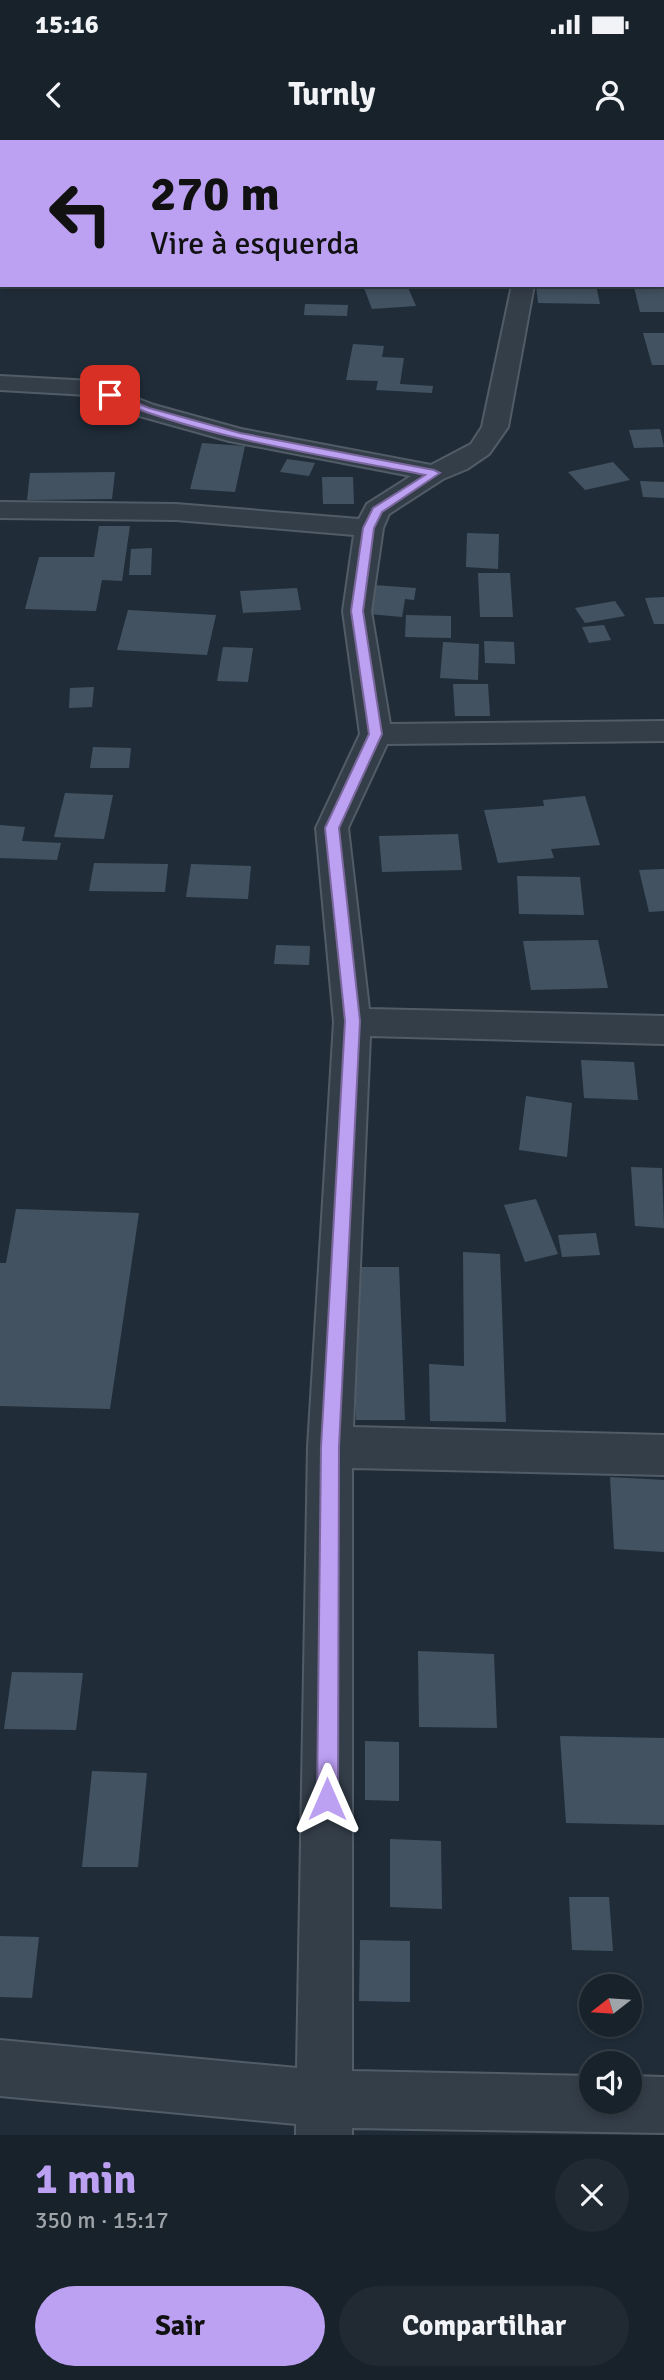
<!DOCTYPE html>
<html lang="pt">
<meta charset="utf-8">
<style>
:root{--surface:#18222b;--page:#212a33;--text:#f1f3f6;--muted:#9fa4a9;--line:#363f47;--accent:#bca0f2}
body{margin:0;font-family:Signika,sans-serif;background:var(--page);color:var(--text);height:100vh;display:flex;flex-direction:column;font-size:26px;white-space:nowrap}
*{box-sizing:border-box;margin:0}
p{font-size:23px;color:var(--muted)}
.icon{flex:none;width:38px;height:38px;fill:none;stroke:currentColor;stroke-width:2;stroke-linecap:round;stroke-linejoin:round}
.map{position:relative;height:1995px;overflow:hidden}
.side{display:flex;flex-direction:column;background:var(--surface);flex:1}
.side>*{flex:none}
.top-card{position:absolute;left:0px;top:0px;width:665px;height:147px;box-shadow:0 4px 10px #0003,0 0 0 2px var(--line);background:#bca0f2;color:#111;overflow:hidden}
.needle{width:46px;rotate:253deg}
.buttons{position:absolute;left:579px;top:1834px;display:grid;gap:14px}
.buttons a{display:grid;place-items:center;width:63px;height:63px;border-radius:50%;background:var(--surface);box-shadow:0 4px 10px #0003,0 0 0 2px var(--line);font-size:35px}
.pin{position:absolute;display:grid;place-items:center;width:60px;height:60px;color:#fff;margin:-30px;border-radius:14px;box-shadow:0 4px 10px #0006}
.me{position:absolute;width:77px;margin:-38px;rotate:0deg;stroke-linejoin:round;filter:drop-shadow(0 0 5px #0008)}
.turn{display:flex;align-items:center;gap:24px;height:147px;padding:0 35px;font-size:32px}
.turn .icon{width:91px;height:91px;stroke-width:2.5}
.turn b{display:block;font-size:49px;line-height:60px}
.round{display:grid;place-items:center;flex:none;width:74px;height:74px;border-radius:37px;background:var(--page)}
.headline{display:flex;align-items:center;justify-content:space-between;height:119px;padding:0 35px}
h1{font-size:42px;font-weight:700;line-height:52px;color:var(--accent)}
.action{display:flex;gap:14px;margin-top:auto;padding:14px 35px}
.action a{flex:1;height:80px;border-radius:42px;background:var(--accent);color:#111;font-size:28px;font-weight:700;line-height:80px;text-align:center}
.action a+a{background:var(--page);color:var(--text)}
.status{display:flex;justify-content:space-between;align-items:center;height:49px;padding:0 35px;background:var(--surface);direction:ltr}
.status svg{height:19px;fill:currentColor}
header{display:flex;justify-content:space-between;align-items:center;height:91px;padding:0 35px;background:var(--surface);font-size:32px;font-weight:700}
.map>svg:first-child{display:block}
.building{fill:#435261}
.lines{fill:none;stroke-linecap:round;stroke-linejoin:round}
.minor-casing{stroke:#515c67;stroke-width:4}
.minor{fill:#343e49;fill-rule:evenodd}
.route{fill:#bca0f2;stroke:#7a689d;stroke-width:2}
</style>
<div class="status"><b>15:16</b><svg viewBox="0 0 49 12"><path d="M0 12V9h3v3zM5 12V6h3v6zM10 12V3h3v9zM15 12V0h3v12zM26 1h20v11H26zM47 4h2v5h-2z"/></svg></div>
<header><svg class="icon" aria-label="back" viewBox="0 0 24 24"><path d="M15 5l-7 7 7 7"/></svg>Turnly<svg class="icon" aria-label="person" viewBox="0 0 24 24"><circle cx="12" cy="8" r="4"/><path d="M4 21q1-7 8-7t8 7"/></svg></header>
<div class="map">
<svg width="664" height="1995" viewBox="0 0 664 1995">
<rect width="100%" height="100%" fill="#202d39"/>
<g class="building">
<path d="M 400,145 L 407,145 L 416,166 L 372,169 L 364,148 Z"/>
<path d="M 536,145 L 596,145 L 600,164 L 538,163 Z"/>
<path d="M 634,147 L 664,147 L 664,172 L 640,172 Z"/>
<path d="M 305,164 L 348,165 L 347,176 L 304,175 Z"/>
<path d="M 643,193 L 664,193 L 664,225 L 652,225 Z"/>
<path d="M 353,204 L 384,206 L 382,217 L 404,218 L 400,244 L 433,246 L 432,253 L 376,250 L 378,241 L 346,240 Z"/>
<path d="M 660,289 L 664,307 L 634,308 L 629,290 Z"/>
<path d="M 202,303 L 245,306 L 235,352 L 190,349 Z"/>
<path d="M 287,319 L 315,323 L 309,336 L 280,332 Z"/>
<path d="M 613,322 L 630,340 L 585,350 L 568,332 Z"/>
<path d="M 115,332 L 112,359 L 27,360 L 30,333 Z"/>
<path d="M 322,337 L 353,337 L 354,364 L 323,364 Z"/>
<path d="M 640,341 L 664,342 L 664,358 L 643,357 Z"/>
<path d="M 99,386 L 130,386 L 122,441 L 102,440 L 96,471 L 25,469 L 39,417 L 94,417 Z"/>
<path d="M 467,393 L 499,394 L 498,429 L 466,427 Z"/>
<path d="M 152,408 L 151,435 L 129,435 L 131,409 Z"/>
<path d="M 478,433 L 510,433 L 513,477 L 480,477 Z"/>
<path d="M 374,445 L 416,448 L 414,460 L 405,459 L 402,477 L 369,474 Z"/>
<path d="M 297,448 L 301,470 L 243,473 L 240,451 Z"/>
<path d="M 664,457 L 664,484 L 654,484 L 645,458 Z"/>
<path d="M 615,461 L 625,476 L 585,483 L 575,468 Z"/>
<path d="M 128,470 L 216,475 L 207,515 L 117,510 Z"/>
<path d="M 406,475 L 451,476 L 451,498 L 405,497 Z"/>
<path d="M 604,485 L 611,500 L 589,503 L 582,487 Z"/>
<path d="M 484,501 L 514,502 L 515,524 L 485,523 Z"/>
<path d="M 443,502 L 479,504 L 478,540 L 440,538 Z"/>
<path d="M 223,507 L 253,508 L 248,542 L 217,541 Z"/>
<path d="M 453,544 L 488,544 L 490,576 L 455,576 Z"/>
<path d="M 94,547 L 92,567 L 69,568 L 70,548 Z"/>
<path d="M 93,607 L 131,608 L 129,628 L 90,628 Z"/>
<path d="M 65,653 L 113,655 L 104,699 L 54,697 Z"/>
<path d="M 585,656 L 600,705 L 551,709 L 554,718 L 498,723 L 484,670 L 544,666 L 543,660 Z"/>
<path d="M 0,685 L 25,687 L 22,701 L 61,703 L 57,720 L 0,718 Z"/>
<path d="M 458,694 L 462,730 L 382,732 L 379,696 Z"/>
<path d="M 94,723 L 168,724 L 165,752 L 89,751 Z"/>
<path d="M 191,724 L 251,726 L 248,759 L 186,757 Z"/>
<path d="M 664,729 L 664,771 L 649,772 L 639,730 Z"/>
<path d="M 517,736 L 580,737 L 584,775 L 519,774 Z"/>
<path d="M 598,800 L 608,848 L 531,850 L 523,801 Z"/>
<path d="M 276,805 L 310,806 L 309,825 L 274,824 Z"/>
<path d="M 581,920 L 634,922 L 638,960 L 584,958 Z"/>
<path d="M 526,956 L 572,963 L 567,1017 L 519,1010 Z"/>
<path d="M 631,1027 L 662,1028 L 664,1088 L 635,1086 Z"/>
<path d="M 536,1059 L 558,1114 L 525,1122 L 504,1065 Z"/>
<path d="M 16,1069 L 139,1073 L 110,1269 L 0,1266 L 0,1123 L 6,1123 Z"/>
<path d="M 596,1093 L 600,1115 L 562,1117 L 558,1095 Z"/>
<path d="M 463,1112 L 500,1114 L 506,1282 L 430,1281 L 429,1224 L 464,1226 Z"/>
<path d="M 354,1127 L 399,1127 L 405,1280 L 356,1280 Z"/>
<path d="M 610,1337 L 664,1340 L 664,1412 L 614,1409 Z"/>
<path d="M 418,1511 L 494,1514 L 497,1588 L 419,1587 Z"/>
<path d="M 12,1532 L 83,1533 L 76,1590 L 4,1589 Z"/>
<path d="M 560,1596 L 664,1598 L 664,1685 L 566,1683 Z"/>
<path d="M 365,1601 L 399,1602 L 399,1661 L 365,1660 Z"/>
<path d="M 92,1631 L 147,1633 L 138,1727 L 82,1727 Z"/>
<path d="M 390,1699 L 441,1701 L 442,1769 L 390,1767 Z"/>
<path d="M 569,1757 L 609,1757 L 613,1811 L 572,1810 Z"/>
<path d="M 0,1796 L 39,1797 L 32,1858 L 0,1857 Z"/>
<path d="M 360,1800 L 410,1801 L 410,1862 L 359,1861 Z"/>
</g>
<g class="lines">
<defs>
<g id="minor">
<path d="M 76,0 L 107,0 L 108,2 L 77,2 Z"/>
<path d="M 475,0 L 495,0 L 474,2 Z"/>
<rect x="663" y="83" width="1" height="14"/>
<path d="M 512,145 L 534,145 L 508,287 L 489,314 L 467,329 L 443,339 L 389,374 L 383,388 L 371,471 L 390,584 L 664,581 L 664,601 L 387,604 L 348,688 L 369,869 L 664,876 L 664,904 L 370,896 L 353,1287 L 664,1295 L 664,1335 L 352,1328 L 352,1931 L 592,1936 L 592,1962 L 630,1962 L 630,1936 L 664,1937 L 664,1993 L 352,1988 L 352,1995 L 296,1995 L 296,1984 L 0,1956 L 0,1900 L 297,1928 L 308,1307 L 334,882 L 316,688 L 360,594 L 343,471 L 354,395 L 176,380 L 0,378 L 0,362 L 176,364 L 359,379 L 367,364 L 411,336 L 229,301 L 136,275 L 88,255 L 0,250 L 0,236 L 92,241 L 154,265 L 241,289 L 431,325 L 471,304 L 482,287 Z"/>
</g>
</defs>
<use href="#minor" class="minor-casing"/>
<use href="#minor" class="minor"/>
</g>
<path class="route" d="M 110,252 L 149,268 L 240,293 L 434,330 L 440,333 L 382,372 L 374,388 L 363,471 L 382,594 L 339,688 L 360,881 L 339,1307 L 338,1659 L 335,1666 L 327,1669 L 320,1666 L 317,1659 L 321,1307 L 345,881 L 325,688 L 369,594 L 351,471 L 363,388 L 373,368 L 425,335 C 317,314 208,299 106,257 L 105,255 Z"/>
</svg>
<div class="buttons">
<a><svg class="needle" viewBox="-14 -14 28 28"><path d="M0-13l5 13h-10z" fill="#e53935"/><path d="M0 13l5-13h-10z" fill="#9fa4a9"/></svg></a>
<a><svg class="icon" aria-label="sound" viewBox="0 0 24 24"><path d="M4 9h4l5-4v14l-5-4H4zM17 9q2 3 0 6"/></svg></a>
</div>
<div class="pin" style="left:110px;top:255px;background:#d93025"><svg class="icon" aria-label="arrive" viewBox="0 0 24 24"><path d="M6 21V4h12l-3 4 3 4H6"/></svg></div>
<svg class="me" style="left:327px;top:1659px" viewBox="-20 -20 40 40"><path d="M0-17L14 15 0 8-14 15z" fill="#bca0f2" stroke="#fff" stroke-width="4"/></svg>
<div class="top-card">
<div class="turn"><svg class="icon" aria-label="left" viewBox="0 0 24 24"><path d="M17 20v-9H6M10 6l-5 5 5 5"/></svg><div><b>270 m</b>Vire à esquerda</div></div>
</div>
</div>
<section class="side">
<div class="headline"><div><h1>1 min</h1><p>350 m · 15:17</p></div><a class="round"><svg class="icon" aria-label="close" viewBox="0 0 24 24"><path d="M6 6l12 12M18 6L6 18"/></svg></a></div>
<div class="action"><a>Sair</a><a>Compartilhar</a></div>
</section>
